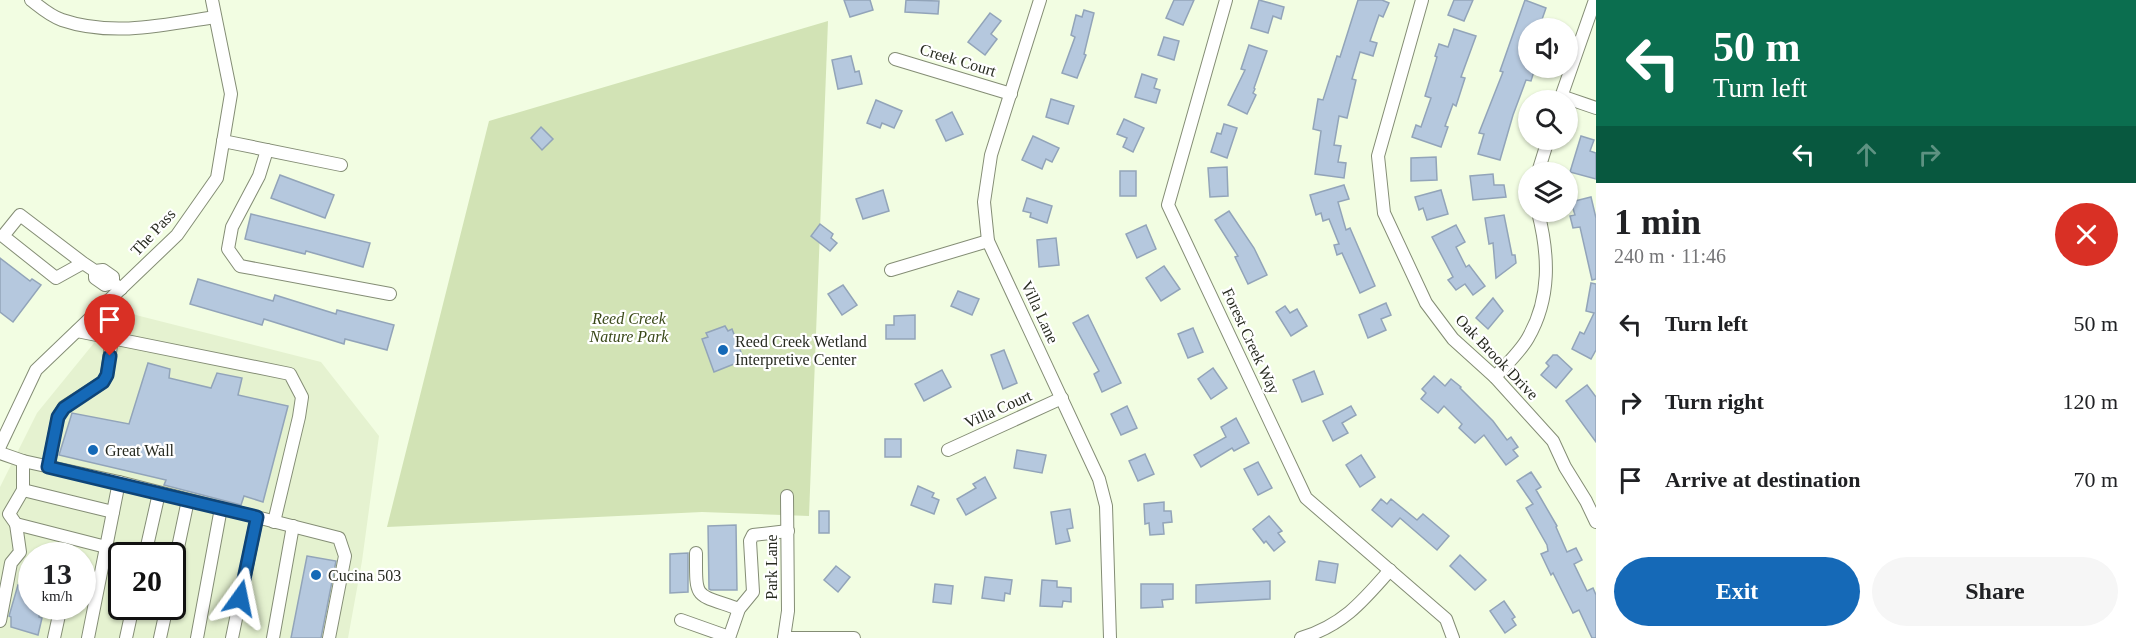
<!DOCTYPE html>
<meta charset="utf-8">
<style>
:root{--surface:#fff;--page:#f6f6f6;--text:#202124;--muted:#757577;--accent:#1569b7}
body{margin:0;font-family:"Times New Roman",serif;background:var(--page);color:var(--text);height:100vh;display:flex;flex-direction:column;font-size:22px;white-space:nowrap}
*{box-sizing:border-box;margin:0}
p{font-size:20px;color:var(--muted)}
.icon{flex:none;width:33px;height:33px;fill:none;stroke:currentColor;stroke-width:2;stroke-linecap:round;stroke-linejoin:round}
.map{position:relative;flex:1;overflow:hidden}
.details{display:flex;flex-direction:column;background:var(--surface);width:540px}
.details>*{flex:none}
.banner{background:#0b6e4f;color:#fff;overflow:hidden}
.controls{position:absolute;left:1518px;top:18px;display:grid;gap:12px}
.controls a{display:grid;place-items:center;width:60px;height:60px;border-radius:50%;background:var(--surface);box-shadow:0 2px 4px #0004;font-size:30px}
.speed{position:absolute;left:18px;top:542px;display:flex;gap:12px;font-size:30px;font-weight:700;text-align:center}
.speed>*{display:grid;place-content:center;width:78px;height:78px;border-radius:50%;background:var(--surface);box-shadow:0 2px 4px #0004;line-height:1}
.speed small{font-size:15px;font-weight:400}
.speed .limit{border:3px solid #111;border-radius:9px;background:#fff;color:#111}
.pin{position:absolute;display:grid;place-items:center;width:51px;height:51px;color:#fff;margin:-62px -26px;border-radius:50% 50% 50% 0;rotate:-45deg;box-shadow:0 0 6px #0007}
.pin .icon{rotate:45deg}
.me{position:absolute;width:66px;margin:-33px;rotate:12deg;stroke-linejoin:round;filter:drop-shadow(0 0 4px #0008)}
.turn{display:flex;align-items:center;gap:21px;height:126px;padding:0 18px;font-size:27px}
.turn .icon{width:78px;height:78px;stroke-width:2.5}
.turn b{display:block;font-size:42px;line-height:51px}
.lanes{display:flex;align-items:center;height:57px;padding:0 18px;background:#0003;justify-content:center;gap:30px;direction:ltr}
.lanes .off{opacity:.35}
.round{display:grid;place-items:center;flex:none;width:63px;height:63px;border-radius:32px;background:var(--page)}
.summary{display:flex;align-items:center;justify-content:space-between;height:102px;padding:0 18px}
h1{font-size:36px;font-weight:600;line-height:45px}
.primary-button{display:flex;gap:12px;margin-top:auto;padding:12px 18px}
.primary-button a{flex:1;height:69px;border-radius:36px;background:var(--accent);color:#fff;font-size:24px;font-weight:600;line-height:69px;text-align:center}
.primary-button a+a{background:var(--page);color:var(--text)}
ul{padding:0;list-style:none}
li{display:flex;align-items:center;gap:18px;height:78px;padding:0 18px}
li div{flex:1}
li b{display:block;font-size:22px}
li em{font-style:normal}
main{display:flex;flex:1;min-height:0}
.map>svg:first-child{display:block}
.built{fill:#e5f2d0;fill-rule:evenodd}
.green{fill:#d2e3b5}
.building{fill:#b5c8de;stroke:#92a4b9;stroke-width:1.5}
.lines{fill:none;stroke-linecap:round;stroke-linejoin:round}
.minor-casing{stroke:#848d75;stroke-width:14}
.minor{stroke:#fff;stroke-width:12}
.route-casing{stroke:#0e4477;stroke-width:15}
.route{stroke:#1569b7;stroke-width:10}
.poi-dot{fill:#1569b7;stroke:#fff;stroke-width:2}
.labels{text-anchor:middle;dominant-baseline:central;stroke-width:4.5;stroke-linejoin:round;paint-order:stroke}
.street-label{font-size:16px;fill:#272a20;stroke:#fff}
.park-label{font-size:16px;font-style:italic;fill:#394818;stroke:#fff}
.poi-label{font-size:16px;fill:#272a20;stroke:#fff;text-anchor:start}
</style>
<main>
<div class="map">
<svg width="1596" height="638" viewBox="0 0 1596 638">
<rect width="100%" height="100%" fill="#f2fde2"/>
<path class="built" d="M 120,311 L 321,362 L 379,436 L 362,561 L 348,638 L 0,638 L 0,487 L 37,413 ZM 32,555 L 82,555 L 82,606 L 32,606 ZM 122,555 L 172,555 L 172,606 L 122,606 Z"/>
<path class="green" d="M 828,21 L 809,516 L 702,512 L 387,527 L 489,121 Z"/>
<g class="building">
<path d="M 844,0 L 870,0 L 873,10 L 850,17 Z"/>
<path d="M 906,0 L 939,1 L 938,14 L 905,12 Z"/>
<path d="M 1174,0 L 1194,0 L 1183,25 L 1166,18 Z"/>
<path d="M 1259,0 L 1284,7 L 1281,19 L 1273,16 L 1268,33 L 1251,28 Z"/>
<path d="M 1358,0 L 1382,0 L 1389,3 L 1383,17 L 1379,15 L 1370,41 L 1377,43 L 1373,56 L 1360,52 L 1352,79 L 1356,80 L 1347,118 L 1339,116 L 1334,145 L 1341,146 L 1338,162 L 1346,163 L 1344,178 L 1315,174 L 1321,131 L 1313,129 L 1318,99 L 1323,100 L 1337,56 L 1340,57 Z"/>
<path d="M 1454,0 L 1473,0 L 1464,21 L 1448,15 Z"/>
<path d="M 1525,0 L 1546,8 L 1539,28 L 1528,28 L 1528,68 L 1535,68 L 1531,81 L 1526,80 L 1513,115 L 1500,160 L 1478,154 L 1484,134 L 1479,133 L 1503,72 L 1500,71 Z"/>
<path d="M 1084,10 L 1094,13 L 1084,54 L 1086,55 L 1077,78 L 1062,73 L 1075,37 L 1071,35 L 1076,15 L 1082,17 Z"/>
<path d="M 990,13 L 1001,21 L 991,34 L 997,39 L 985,55 L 968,42 Z"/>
<path d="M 1454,29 L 1476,36 L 1461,77 L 1465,78 L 1456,106 L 1453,104 L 1445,126 L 1448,127 L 1441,147 L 1412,137 L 1416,125 L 1421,127 L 1431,98 L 1425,96 L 1437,57 L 1435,56 L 1439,44 L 1448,47 Z"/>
<path d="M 1164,37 L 1179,41 L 1174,60 L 1158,55 Z"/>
<path d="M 1249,45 L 1267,51 L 1254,88 L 1255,89 L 1253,93 L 1256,95 L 1247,114 L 1228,105 L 1245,70 L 1241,69 Z"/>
<path d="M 851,56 L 855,72 L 859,71 L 862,84 L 838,89 L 832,60 Z"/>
<path d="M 1142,74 L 1157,79 L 1154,88 L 1160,90 L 1156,103 L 1135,97 Z"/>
<path d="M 1051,99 L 1074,106 L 1068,124 L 1046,117 Z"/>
<path d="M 876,100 L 902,111 L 894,128 L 882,123 L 880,128 L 867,123 Z"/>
<path d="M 952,112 L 963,134 L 946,141 L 936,120 Z"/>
<path d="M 1124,119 L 1144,128 L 1133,152 L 1123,147 L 1127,138 L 1117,134 Z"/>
<path d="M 1224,124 L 1237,128 L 1227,158 L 1211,152 L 1217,133 L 1221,134 Z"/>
<path d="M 541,127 L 553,139 L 542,150 L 531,138 Z"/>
<path d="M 1033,136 L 1059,148 L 1052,162 L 1046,159 L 1042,169 L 1022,160 Z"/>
<path d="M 1581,136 L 1594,140 L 1590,151 L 1596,153 L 1596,179 L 1570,172 Z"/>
<path d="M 1436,157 L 1437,180 L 1411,181 L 1411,158 Z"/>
<path d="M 1227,167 L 1228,196 L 1210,197 L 1208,168 Z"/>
<rect x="1120" y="171" width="16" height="25"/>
<path d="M 1493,174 L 1494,185 L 1504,185 L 1506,197 L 1473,200 L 1470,176 Z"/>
<path d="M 280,175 L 334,195 L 325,218 L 271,198 Z"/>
<path d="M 1344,185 L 1349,199 L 1338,202 L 1346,230 L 1350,228 L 1375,286 L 1360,293 L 1342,253 L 1337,255 L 1334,245 L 1339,244 L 1329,219 L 1323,221 L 1321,213 L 1316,215 L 1310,195 Z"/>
<path d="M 883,190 L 889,211 L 863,219 L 856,199 Z"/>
<path d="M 1441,190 L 1448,214 L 1427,220 L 1423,208 L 1419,210 L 1415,197 Z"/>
<path d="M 1591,197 L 1596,218 L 1596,279 L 1592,280 L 1580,227 L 1573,228 L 1570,216 L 1575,215 L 1571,202 Z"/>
<path d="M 1027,198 L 1052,206 L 1047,223 L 1030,217 L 1031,213 L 1023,211 Z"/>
<path d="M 1229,211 L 1254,248 L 1267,275 L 1248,284 L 1235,257 L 1238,256 L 1215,220 Z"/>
<path d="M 251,214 L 370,243 L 363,267 L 306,251 L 305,254 L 245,239 Z"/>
<path d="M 1504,215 L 1512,255 L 1515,255 L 1516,263 L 1496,278 L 1493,243 L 1489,244 L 1485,218 Z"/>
<path d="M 820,224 L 833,234 L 831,238 L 837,243 L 830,251 L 811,236 Z"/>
<path d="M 1146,225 L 1156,249 L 1137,258 L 1126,234 Z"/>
<path d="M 1456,225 L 1465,242 L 1456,247 L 1466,267 L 1469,265 L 1485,286 L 1473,295 L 1465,284 L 1456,290 L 1448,280 L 1453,277 L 1432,237 Z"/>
<path d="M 1056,238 L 1059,265 L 1039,267 L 1037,240 Z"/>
<path d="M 0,258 L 30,281 L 32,279 L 41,285 L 13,322 L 0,312 Z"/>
<path d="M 1164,266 L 1180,289 L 1161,301 L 1146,278 Z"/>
<path d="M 198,279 L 273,301 L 275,295 L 336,314 L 337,310 L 394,325 L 387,350 L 345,339 L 344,344 L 264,319 L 262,325 L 190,304 Z"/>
<path d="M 1591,283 L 1596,284 L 1596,350 L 1591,359 L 1572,349 L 1580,332 L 1584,334 L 1594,313 L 1586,311 Z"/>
<path d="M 843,285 L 857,305 L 842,315 L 828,294 Z"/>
<path d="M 958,291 L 979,299 L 972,315 L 951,306 Z"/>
<path d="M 1493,298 L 1503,311 L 1488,329 L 1476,318 Z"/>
<path d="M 1386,303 L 1391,315 L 1381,319 L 1386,330 L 1368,338 L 1359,315 Z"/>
<path d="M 1285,306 L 1290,313 L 1297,309 L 1307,326 L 1291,336 L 1276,312 Z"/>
<path d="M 915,315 L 915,339 L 886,339 L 886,325 L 894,325 L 894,316 Z"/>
<path d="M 1088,315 L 1121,383 L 1102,392 L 1094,374 L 1099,371 L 1073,323 Z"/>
<path d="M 725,326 L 728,331 L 732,329 L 744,360 L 714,372 L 702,339 L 708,337 L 706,333 Z"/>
<path d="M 1193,328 L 1203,352 L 1188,358 L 1178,334 Z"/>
<path d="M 1004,350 L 1017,383 L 1003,389 L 991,355 Z"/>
<path d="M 1553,355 L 1557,355 L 1572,369 L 1556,388 L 1541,375 L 1549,366 L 1546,363 Z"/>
<path d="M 148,363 L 170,369 L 169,378 L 211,388 L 217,373 L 242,378 L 238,395 L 288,406 L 263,502 L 244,496 L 241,505 L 164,485 L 166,480 L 59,455 L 72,413 L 129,424 Z"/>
<path d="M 1213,368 L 1227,388 L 1211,399 L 1198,379 Z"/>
<path d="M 942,370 L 951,387 L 924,401 L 915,384 Z"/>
<path d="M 1314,371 L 1323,394 L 1302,402 L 1293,380 Z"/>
<path d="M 1434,376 L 1445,386 L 1451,379 L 1461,387 L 1460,388 L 1493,421 L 1507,440 L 1511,437 L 1518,447 L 1513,450 L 1518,456 L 1506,465 L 1484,435 L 1475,443 L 1459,428 L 1462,424 L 1444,406 L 1438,413 L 1421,399 L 1426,393 L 1422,389 Z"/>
<path d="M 1587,385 L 1596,397 L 1596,442 L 1566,401 Z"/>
<path d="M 1127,406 L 1137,428 L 1121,435 L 1111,414 Z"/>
<path d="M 1351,406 L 1356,415 L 1342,423 L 1348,433 L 1333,441 L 1323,421 Z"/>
<path d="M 1236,418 L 1249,443 L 1234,451 L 1232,448 L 1201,467 L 1194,455 L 1226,437 L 1221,427 Z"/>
<rect x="885" y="439" width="16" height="18"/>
<path d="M 1017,450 L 1046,455 L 1042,473 L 1014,468 Z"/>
<path d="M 1145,454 L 1154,474 L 1138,481 L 1129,461 Z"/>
<path d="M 1361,455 L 1375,477 L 1360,487 L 1346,465 Z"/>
<path d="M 1258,462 L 1272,488 L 1258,495 L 1244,469 Z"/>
<path d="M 1531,472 L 1541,487 L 1536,490 L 1557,526 L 1556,527 L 1567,552 L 1576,548 L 1582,560 L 1574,564 L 1587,591 L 1593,588 L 1596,595 L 1596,638 L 1592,638 L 1579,610 L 1573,613 L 1553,573 L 1551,575 L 1541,554 L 1548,551 L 1547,545 L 1526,508 L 1533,504 L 1517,481 Z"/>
<path d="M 985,477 L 996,498 L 966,515 L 957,499 L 976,488 L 973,484 Z"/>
<path d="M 918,486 L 934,493 L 932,497 L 939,500 L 934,514 L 911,505 Z"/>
<path d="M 1381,499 L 1387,504 L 1391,499 L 1417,520 L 1423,514 L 1449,536 L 1437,550 L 1400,518 L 1392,527 L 1372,510 Z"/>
<path d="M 1164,502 L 1164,511 L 1171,511 L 1172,522 L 1163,523 L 1164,534 L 1150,535 L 1149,523 L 1145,524 L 1144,504 Z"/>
<path d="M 1070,509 L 1073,528 L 1067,529 L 1070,541 L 1056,544 L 1051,512 Z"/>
<rect x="819" y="511" width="10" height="22"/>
<path d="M 1269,516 L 1282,531 L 1278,533 L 1285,542 L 1274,551 L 1266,541 L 1264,543 L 1253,529 Z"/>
<path d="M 736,525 L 737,590 L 711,590 L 709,589 L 708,526 Z"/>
<path d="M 688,553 L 688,592 L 670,593 L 670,554 Z"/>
<path d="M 1460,555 L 1486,580 L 1475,590 L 1450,566 Z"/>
<path d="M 307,556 L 336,561 L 321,638 L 291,638 Z"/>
<path d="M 1319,561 L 1338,564 L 1335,583 L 1316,580 Z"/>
<path d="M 836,566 L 850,577 L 838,592 L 824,580 Z"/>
<path d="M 985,577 L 1012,580 L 1010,594 L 1005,593 L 1004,601 L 982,598 Z"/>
<path d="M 1042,580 L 1057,581 L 1057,587 L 1071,588 L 1071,602 L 1063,601 L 1062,607 L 1040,606 Z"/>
<path d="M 1270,581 L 1270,599 L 1196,603 L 1196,585 Z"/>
<path d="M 935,584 L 953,586 L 951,604 L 933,602 Z"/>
<path d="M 1141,584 L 1173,584 L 1173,599 L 1162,600 L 1163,607 L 1141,608 Z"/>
<path d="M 18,585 L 32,588 L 32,606 L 41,606 L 39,617 L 42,618 L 38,635 L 11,627 L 11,617 L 9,616 Z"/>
<path d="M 1504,601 L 1515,617 L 1512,619 L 1516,625 L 1505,633 L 1490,611 Z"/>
</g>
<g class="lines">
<defs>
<g id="minor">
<path d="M 31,0 C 40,7 50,16 62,20 C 112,37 164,25 215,17"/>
<path d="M 1040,0 L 991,155 L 984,202 L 988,241 L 1099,479 L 1106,506 L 1110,638"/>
<path d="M 1226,0 L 1168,205 L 1306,498 L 1446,619 L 1453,638"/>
<path d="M 1422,0 L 1378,156 L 1384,213 L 1426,303 L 1453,339 L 1495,377 L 1553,441 L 1565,467 L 1586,501 L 1596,522"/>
<path d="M 895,59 L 1011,94"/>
<path d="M 1561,96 L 1596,108"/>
<path d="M 1560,100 L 1595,0"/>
<path d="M 223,141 L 341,165"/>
<path d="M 267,150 L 259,176 L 232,227 L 228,249 L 240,266 L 390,294"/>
<path d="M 1538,172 L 1548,140"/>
<path d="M 83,263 L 56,278 L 3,236 L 20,215 L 83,263 L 95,271 L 103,270 L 113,277 L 113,283 L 121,289"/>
<path d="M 891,270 L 988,241"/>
<path d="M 95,271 L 95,278 L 105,285 L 113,283"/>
<path d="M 77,331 L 290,374 L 302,397 L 299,417 L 274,522"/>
<path d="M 1495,377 C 1506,365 1520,352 1528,338 C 1551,298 1549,255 1538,212"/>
<path d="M 0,446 L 36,370 L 177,235 L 217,178 L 231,94 L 212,0"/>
<path d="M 948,450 L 1062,398"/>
<path d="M 0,453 L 23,461 L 119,482 L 339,538 L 345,556 L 329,638"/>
<path d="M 23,461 L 23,490 L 9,514 L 16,524 L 106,547"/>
<path d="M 48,467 L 58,417 L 64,407 L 103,382 L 107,375 L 112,338"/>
<path d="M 23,490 L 113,512"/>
<path d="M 696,553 C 696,601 694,593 739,609"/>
<path d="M 145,555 L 159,493"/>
<path d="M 172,576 L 188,500"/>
<path d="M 681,620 L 729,637"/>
<path d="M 0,621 L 11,563 L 20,552 L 16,524"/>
<path d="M 54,638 L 61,606"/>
<path d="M 88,638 L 119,482"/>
<path d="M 126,638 L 133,606"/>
<path d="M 160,638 L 167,606"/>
<path d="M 197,638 L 221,508"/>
<path d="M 232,638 L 257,517"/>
<path d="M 273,638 L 293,526"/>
<path d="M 729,638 L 739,609 L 753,592 L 750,541 L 753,535 L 788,531"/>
<path d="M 784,638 L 788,611 L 787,496"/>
<path d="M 784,638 L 854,638"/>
<path d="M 1301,638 C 1343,625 1362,602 1390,570"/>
</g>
</defs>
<use href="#minor" class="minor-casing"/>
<use href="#minor" class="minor"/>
</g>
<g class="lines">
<defs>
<path id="route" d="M 110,356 L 107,375 L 103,382 L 64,408 L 58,417 L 48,467 L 257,517 L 240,598"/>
</defs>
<use href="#route" class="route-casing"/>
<use href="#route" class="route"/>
</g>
<g class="poi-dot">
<circle cx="723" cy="350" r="6"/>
<circle cx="93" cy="450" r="6"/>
<circle cx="316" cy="575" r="6"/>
</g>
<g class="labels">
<g class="street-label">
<text transform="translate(958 60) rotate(17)">Creek Court</text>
<text transform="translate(153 232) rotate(-47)">The Pass</text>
<text transform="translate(1040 312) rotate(65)">Villa Lane</text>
<text transform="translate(1251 341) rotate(65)">Forest Creek Way</text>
<text transform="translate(1497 357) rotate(46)">Oak Brook Drive</text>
<text transform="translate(998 409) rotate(-24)">Villa Court</text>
<text transform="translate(771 567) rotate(-90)">Park Lane</text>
</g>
<g class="park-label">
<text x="629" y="318">Reed Creek<tspan x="629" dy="18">Nature Park</tspan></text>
</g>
<g class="poi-label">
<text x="735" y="341">Reed Creek Wetland<tspan x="735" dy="18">Interpretive Center</tspan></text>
<text x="105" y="450">Great Wall</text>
<text x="328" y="575">Cucina 503</text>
</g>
</g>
</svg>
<div class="controls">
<a><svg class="icon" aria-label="sound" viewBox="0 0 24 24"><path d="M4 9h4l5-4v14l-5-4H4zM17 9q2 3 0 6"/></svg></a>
<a><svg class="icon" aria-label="search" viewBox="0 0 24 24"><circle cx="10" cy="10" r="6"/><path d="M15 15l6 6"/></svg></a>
<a><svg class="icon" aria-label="layers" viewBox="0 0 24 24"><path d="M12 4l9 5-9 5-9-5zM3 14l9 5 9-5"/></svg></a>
</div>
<div class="speed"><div>13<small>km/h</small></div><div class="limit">20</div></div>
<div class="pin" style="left:110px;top:356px;background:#d93025"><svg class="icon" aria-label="arrive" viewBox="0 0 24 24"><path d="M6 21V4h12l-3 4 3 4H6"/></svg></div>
<svg class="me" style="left:240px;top:598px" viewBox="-20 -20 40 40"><path d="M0-17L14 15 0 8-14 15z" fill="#1569b7" stroke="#fff" stroke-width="4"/></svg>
</div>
<section class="details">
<div class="banner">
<div class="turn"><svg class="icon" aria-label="left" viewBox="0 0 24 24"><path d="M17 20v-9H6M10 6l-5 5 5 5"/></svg><div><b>50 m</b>Turn left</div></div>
<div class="lanes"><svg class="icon" aria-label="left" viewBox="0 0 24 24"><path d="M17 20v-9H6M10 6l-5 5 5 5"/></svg><svg class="icon off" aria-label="ahead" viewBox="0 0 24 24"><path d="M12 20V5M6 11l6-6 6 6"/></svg><svg class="icon off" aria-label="right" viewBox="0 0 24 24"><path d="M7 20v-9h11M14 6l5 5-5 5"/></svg></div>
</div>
<div class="summary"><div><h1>1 min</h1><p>240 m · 11:46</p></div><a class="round" style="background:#d93025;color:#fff"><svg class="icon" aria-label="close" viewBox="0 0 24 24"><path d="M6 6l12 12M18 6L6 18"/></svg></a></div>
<ul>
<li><svg class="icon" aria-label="left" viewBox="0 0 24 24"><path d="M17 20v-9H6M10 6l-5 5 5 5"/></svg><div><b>Turn left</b></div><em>50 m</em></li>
<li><svg class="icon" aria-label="right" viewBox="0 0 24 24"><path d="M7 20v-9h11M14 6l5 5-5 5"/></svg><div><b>Turn right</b></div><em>120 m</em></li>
<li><svg class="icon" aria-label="arrive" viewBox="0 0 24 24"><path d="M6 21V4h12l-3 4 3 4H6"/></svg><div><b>Arrive at destination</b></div><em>70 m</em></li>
</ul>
<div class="primary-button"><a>Exit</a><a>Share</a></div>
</section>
</main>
